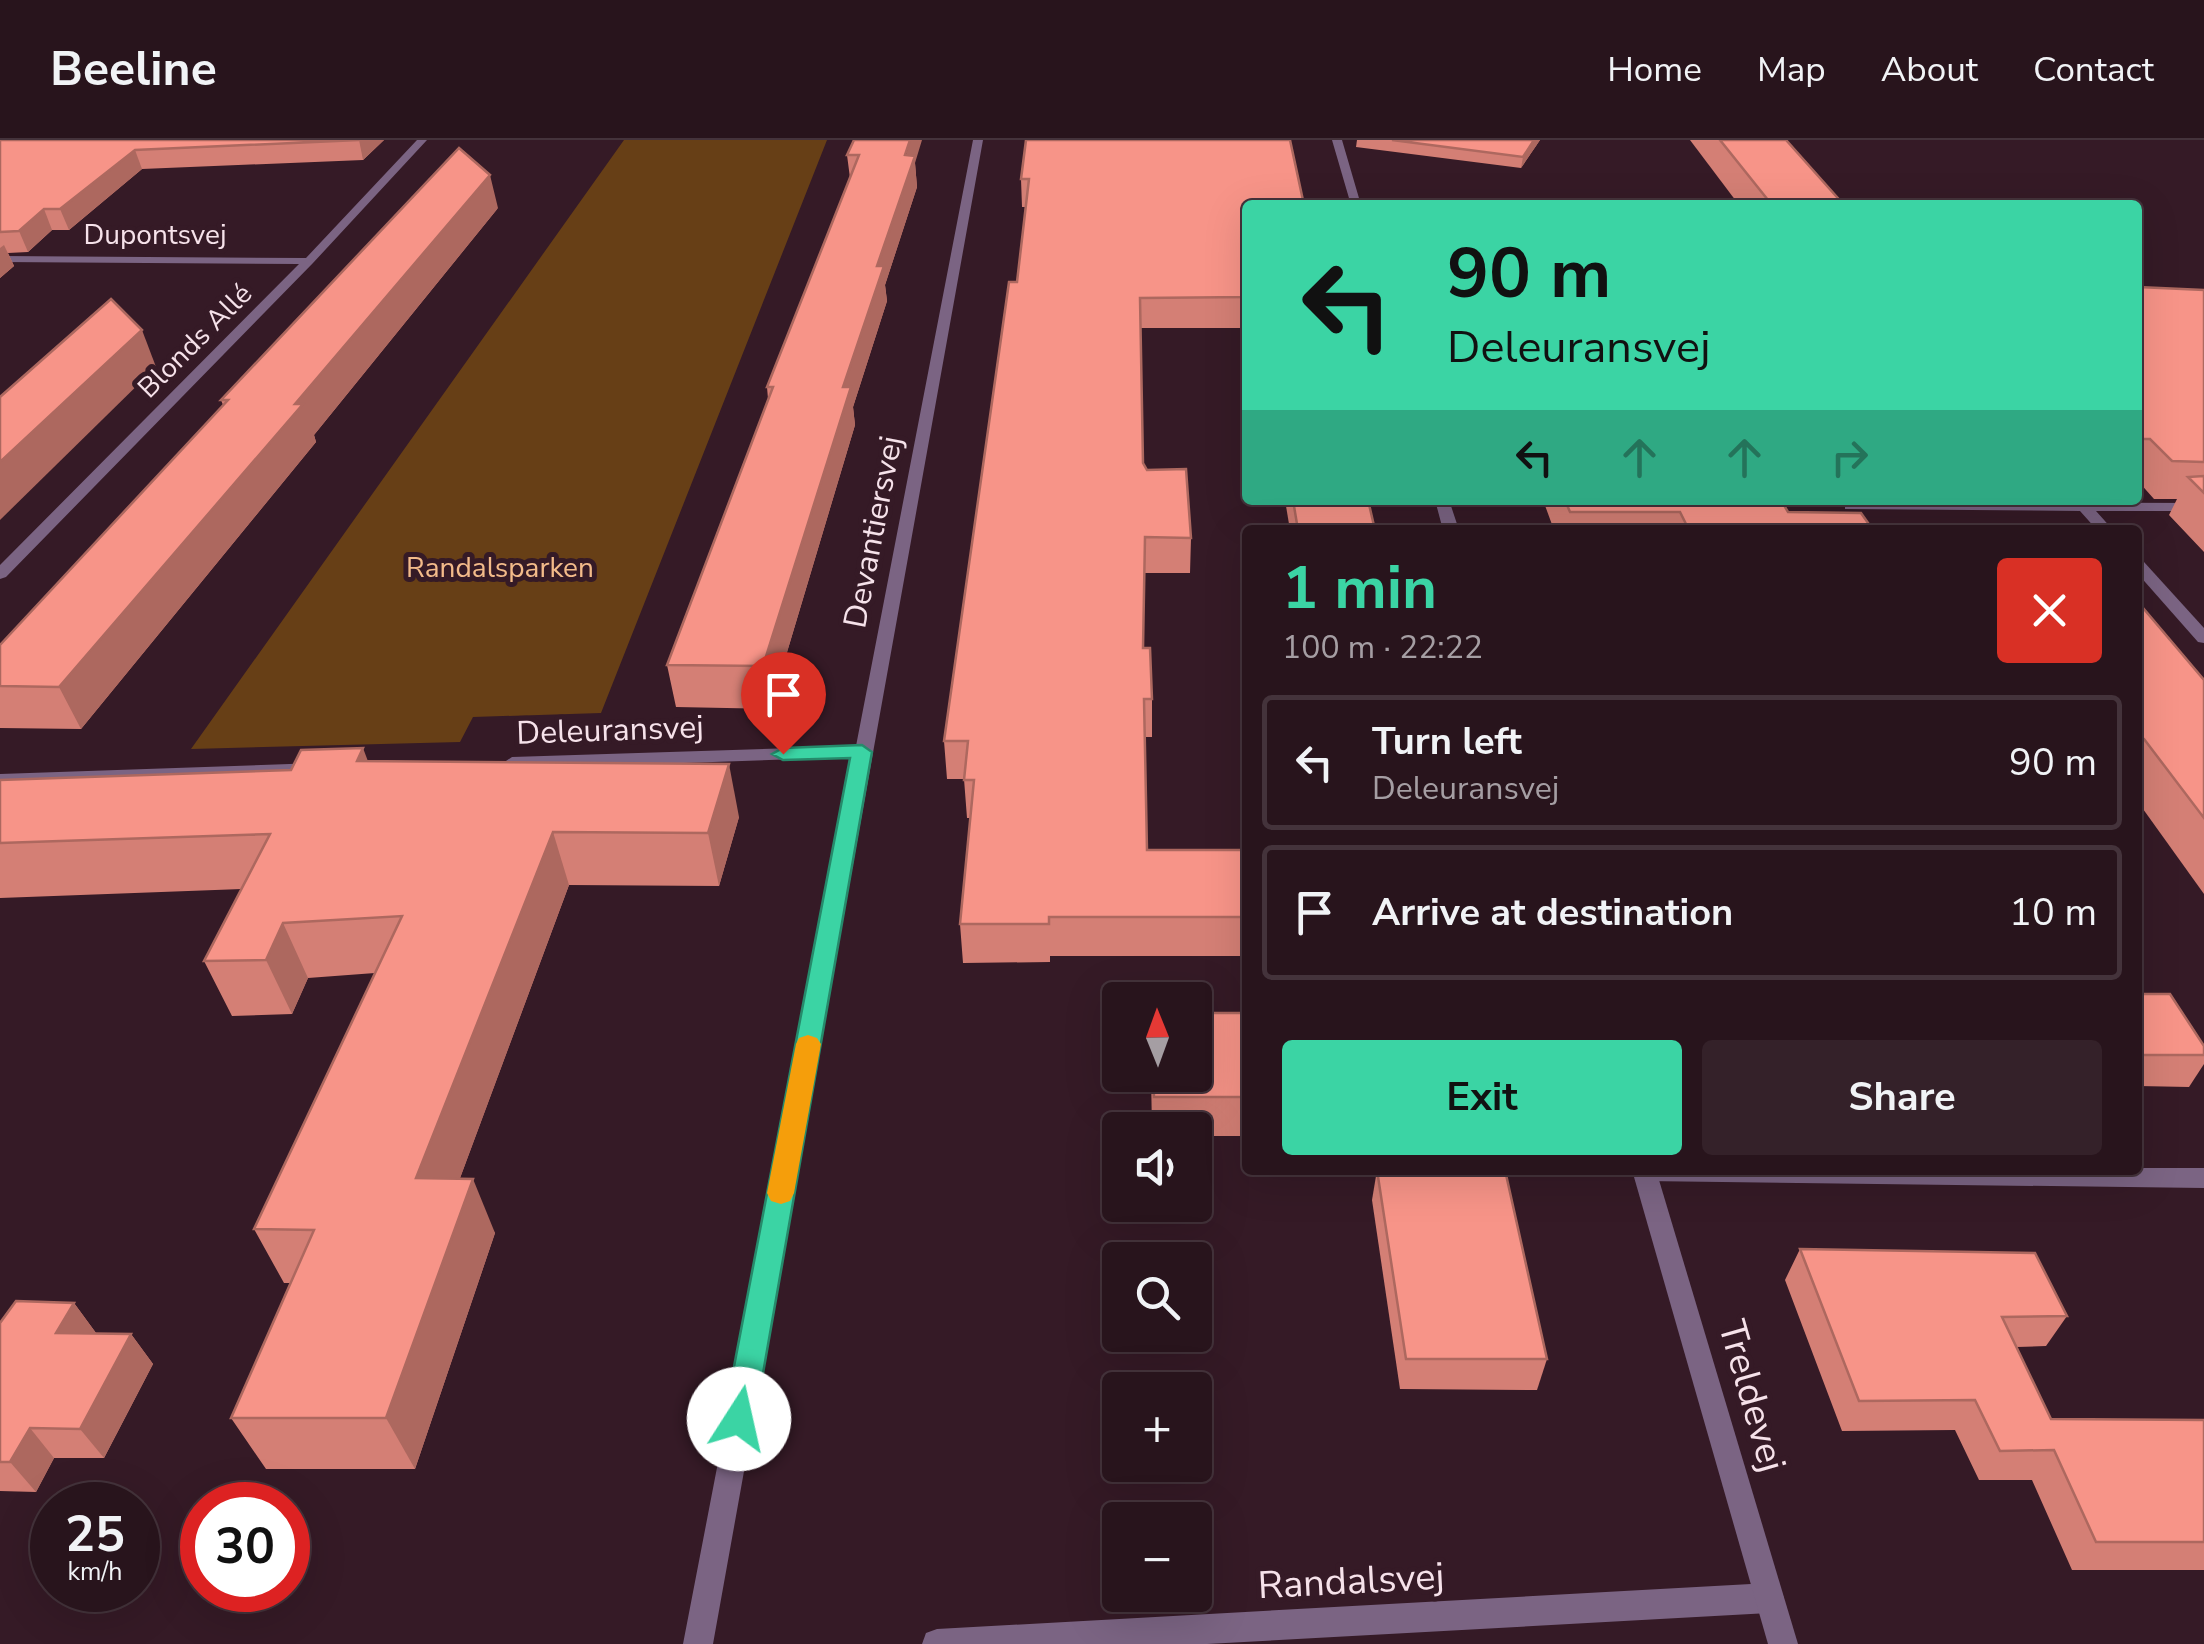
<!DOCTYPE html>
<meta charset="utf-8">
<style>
:root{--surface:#28141c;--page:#342129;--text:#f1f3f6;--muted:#a59ea3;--line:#44333b;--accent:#3bd4a4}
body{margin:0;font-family:"Nunito Sans",sans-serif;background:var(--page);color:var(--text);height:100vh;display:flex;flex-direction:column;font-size:38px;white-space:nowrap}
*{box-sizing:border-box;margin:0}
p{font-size:32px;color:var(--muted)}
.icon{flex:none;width:55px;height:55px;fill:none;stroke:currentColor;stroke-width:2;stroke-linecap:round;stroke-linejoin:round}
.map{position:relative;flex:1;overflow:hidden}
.side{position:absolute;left:1242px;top:385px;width:900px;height:650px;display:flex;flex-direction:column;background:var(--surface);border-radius:10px;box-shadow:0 10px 40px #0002,0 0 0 2px var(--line)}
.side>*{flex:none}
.top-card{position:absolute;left:1242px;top:60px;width:900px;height:305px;border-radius:10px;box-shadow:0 10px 40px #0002,0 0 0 2px var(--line);background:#3bd4a4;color:#111;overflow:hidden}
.needle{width:65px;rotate:359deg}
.tools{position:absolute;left:1102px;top:842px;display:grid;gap:20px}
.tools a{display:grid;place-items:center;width:110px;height:110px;border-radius:10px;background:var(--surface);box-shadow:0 10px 40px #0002,0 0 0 2px var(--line);font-size:50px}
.speed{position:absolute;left:30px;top:1342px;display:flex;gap:20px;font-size:50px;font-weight:700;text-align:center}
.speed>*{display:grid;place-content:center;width:130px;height:130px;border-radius:50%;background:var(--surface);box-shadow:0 10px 40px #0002,0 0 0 2px var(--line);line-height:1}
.speed small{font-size:25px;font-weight:400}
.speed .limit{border:15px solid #d22;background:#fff;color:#111}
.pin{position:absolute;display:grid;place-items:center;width:85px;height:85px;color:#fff;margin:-102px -42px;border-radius:50% 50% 50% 0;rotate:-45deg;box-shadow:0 0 10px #0007}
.pin .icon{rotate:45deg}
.me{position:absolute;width:110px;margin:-55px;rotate:10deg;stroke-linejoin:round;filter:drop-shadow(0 0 8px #0008)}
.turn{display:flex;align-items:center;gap:35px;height:210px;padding:0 40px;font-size:45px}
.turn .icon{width:130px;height:130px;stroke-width:2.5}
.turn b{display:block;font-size:70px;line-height:85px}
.lanes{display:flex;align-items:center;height:95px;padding:0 40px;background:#0003;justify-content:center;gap:50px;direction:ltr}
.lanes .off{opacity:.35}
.round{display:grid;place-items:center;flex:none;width:105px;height:105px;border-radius:10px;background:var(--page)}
.overview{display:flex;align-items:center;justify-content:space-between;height:170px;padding:0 40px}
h1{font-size:60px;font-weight:700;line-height:75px;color:var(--accent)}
.cta{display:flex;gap:20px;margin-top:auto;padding:20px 40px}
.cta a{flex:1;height:115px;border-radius:10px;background:var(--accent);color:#111;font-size:40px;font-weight:700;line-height:115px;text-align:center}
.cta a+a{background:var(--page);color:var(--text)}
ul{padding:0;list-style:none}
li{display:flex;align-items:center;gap:30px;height:135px;margin:0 20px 15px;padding:0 20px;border:5px solid var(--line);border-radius:10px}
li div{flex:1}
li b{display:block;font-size:38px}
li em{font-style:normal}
header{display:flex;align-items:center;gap:60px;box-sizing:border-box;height:140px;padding:0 50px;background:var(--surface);border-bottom:2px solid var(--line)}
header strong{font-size:48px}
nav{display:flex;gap:55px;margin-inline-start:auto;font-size:35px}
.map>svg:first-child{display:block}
.green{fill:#673f16}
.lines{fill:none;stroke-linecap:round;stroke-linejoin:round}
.minor{fill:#7b6483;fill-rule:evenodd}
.tertiary{fill:#7b6483;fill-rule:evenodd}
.wall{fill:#d47f75}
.shaded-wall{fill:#ad685f}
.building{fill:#f79488;stroke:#ad685f;stroke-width:2.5}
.route{fill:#3bd4a4;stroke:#268a6b;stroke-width:2.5}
.slow{fill:#f59e0b}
.labels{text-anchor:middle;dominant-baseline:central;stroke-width:10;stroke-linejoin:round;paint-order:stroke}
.far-street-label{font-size:28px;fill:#f6e2ea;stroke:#351a26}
.far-park-label{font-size:28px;fill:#f3bb8a;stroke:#351a26}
.street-label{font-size:32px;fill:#f6e2ea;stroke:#351a26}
.near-street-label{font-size:38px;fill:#f6e2ea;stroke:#351a26}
</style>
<header>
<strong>Beeline</strong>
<nav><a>Home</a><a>Map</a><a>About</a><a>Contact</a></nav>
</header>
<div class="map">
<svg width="2204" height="1504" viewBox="0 0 2204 1504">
<rect width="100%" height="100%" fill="#351a26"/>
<path class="green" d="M 624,0 L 827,0 L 601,573 L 473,577 L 460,602 L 191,609 Z"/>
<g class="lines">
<g class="minor">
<path d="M 417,0 L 427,0 L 313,123 L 6,437 L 0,439 L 0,425 L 299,124 L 0,122 L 0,116 L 306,118 Z"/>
<path d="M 973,0 L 983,0 L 713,1504 L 683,1504 L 854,617 L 512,629 L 503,623 L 512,617 L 856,606 Z"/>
<path d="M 1850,362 L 2204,363 L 2204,371 L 2096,371 L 2113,390 L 2097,390 L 2080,371 L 1845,369 L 1845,363 Z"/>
<path d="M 2138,420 L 2144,422 L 2204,488 L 2204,503 L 2198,502 L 2138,434 Z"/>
<path d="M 318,623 L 324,625 L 327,629 L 324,633 L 0,646 L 0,634 Z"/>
<path d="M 2138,1028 L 2204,1028 L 2204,1048 L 1644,1041 L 1636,1039 L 1632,1032 Z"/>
<path d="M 1769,1443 L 1779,1448 L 1784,1458 L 1779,1468 L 1769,1473 L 1207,1504 L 922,1504 L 926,1493 L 937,1489 Z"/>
</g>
<g class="tertiary">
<path d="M 1332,0 L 1342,0 L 1361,65 L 1351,65 Z"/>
<path d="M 1435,360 L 1449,360 L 1459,390 L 1443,390 Z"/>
<path d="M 1632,1030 L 1656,1030 L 1798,1504 L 1768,1504 Z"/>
</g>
</g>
<g class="wall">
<path d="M 0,0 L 384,0 L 363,20 L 142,29 L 69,90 L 52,90 L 28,112 L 8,113 L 14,126 L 0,138 Z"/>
<path d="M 854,0 L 915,23 L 917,47 L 885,145 L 887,161 L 853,267 L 855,285 L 770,569 L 676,567 L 667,525 L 768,259 L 767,247 L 850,38 L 847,15 Z"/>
<path d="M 1026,0 L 1248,65 L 1248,188 L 1140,188 L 1143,323 L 1191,398 L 1190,433 L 1144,433 L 1143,508 L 1152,559 L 1152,597 L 1145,597 L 1147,710 L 1248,710 L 1248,996 L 1195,996 L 1195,990 L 1152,990 L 1151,935 L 1195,935 L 1246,873 L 1241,816 L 1050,816 L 1050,822 L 963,823 L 960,784 L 971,678 L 967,678 L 964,639 L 947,639 L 944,601 L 1017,142 L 1026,67 L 1022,67 L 1021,39 Z"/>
<path d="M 1357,0 L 1540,0 L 1521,28 L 1356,7 Z"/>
<path d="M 1690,0 L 1786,0 L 1844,65 L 1739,65 Z"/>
<path d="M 498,68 L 314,295 L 316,302 L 81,589 L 0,588 L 0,505 L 223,265 L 221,260 Z"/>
<path d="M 2138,147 L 2204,150 L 2204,412 L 2169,375 L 2177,359 L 2154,359 L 2138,341 Z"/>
<path d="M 1285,360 L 1368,360 L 1375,390 L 1290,390 Z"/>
<path d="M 1543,360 L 1781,360 L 1788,372 L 1873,390 L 1554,390 Z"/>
<path d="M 2138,462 L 2204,540 L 2204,754 L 2138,662 Z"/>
<path d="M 368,621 L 739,677 L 719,746 L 569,745 L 460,1038 L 495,1093 L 415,1329 L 266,1329 L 231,1278 L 290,1143 L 284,1143 L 254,1089 L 375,833 L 308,838 L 292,874 L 232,876 L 204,821 L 242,749 L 0,758 L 0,640 L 291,630 Z"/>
<path d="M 2138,854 L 2204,906 L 2204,924 L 2189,947 L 2138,946 Z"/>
<path d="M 1377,1030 L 1547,1219 L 1537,1250 L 1400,1249 L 1372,1060 Z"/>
<path d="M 1800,1109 L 2067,1176 L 2046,1206 L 2017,1207 L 2051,1279 L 2204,1280 L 2204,1430 L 2072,1430 L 2032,1340 L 1979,1340 L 1955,1290 L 1842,1291 L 1785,1140 Z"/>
<path d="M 74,1163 L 96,1193 L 131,1194 L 153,1224 L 104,1318 L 54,1318 L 36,1352 L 0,1351 L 0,1183 Z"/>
</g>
<g class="shaded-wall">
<path d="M 359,0 L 384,0 L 363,20 Z"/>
<path d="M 910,0 L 922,0 L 915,23 L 917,47 L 885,145 L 887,161 L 853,267 L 855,285 L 770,569 L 763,526 L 877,126 Z"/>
<path d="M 1534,0 L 1540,0 L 1521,28 L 1523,17 Z"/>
<path d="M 135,10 L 142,29 L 69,90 L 60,69 Z"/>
<path d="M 490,35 L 498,68 L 314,295 L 316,302 L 81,589 L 59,547 L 295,264 Z"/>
<path d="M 44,69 L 52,90 L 28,112 L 19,91 Z"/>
<path d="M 4,105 L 14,126 L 0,138 L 0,108 Z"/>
<path d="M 142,190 L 156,227 L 0,380 L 0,322 Z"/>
<path d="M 363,608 L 383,661 L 357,621 Z"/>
<path d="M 729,624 L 739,677 L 719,746 L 708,693 Z"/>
<path d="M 553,692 L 569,745 L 440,1092 L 416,1038 Z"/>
<path d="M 283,783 L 308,838 L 292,874 L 266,820 Z"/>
<path d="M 473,1039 L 495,1093 L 415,1329 L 386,1278 Z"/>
<path d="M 74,1163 L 96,1193 L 56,1193 Z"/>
<path d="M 131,1194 L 153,1224 L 104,1318 L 80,1289 Z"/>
<path d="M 30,1288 L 54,1318 L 36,1352 L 10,1322 Z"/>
</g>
<g class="building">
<path d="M 0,0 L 359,0 L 135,10 L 60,69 L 44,69 L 19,91 L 0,92 Z"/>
<path d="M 854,0 L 910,0 L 905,15 L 915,16 L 877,126 L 884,126 L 843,247 L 851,247 L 763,526 L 667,525 L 773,247 L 767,247 L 859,15 L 847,15 Z"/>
<path d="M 1026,0 L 1290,0 L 1304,65 L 1248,65 L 1248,157 L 1140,158 L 1143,323 L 1147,330 L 1186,329 L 1191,398 L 1145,397 L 1143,508 L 1150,508 L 1152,559 L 1144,559 L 1147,710 L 1248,710 L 1248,814 L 1244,777 L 1049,777 L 1049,784 L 960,784 L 974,640 L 964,640 L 968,601 L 944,601 L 1009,142 L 1017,142 L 1029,39 L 1021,39 Z"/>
<path d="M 1392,0 L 1534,0 L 1523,17 Z"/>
<path d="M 1720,0 L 1786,0 L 1844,65 L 1772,65 Z"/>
<path d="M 459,8 L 490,35 L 295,264 L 303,264 L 59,547 L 0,546 L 0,505 L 228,260 L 221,260 Z"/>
<path d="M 2138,147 L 2204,150 L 2204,322 L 2172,321 L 2150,299 L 2138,299 Z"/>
<path d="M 111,159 L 142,190 L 0,322 L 0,257 Z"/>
<path d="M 2204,336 L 2204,353 L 2188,337 Z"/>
<path d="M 1293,360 L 1368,360 L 1375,390 L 1298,390 Z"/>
<path d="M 1565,360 L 1781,360 L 1788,372 L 1861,373 L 1873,390 L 1689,390 L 1680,372 L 1570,372 Z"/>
<path d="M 2138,462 L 2204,540 L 2204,678 L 2144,599 L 2138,599 Z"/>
<path d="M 363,608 L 357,621 L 729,624 L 708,693 L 553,692 L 416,1038 L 473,1039 L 386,1278 L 231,1278 L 314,1090 L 254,1089 L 402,776 L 283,783 L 266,820 L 204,821 L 270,694 L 0,703 L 0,640 L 291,630 L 301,610 Z"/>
<path d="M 2138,854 L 2170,854 L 2204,906 L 2204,915 L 2138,915 Z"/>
<path d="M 1195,873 L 1248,873 L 1248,957 L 1154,957 L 1153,935 L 1195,935 Z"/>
<path d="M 1377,1030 L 1505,1030 L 1547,1219 L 1406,1219 Z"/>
<path d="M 1800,1109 L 2035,1113 L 2067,1176 L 2002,1177 L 2051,1279 L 2204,1280 L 2204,1402 L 2096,1402 L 2054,1310 L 2000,1311 L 1975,1260 L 1859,1261 Z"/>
<path d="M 16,1161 L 74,1163 L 56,1193 L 131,1194 L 80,1289 L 30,1288 L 10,1322 L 0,1322 L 0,1183 Z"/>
</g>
<path class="route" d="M 862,605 L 872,612 L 755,1279 L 750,1289 L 739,1293 L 728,1289 L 724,1279 L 850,618 L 783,620 L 772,614 L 783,608 Z"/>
<path class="slow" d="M 808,895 L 817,898 L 821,904 L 794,1053 L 790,1061 L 781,1064 L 771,1061 L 767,1053 L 796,904 L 799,898 Z"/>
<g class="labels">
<g class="far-street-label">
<text x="155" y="95">Dupontsvej</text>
<text transform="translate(195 201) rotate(-45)">Blonds Allé</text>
</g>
<g class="far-park-label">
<text x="500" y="428">Randalsparken</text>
</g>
<g class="street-label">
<text transform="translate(873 392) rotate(-79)">Devantiersvej</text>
<text transform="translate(610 590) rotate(-2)">Deleuransvej</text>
</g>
<g class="near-street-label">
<text transform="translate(1752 1256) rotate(74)">Treldevej</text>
<text transform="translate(1351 1441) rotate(-3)">Randalsvej</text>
</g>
</g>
</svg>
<div class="tools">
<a><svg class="needle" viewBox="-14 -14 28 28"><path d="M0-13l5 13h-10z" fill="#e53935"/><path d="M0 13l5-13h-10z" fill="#a59ea3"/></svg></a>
<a><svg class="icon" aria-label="sound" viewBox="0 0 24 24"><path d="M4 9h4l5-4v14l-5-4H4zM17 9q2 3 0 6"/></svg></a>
<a><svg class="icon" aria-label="search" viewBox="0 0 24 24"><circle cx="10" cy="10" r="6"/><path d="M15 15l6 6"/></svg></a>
<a>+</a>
<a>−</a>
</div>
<div class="speed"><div>25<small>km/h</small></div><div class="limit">30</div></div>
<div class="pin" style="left:783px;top:614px;background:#d93025"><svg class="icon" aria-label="arrive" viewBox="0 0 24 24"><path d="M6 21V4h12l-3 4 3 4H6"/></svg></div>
<svg class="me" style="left:739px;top:1279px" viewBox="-20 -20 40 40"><circle r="19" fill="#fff"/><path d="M0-13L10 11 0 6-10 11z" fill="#3bd4a4"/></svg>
<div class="top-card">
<div class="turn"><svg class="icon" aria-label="left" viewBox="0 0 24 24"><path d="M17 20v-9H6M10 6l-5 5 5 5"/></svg><div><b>90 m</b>Deleuransvej</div></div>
<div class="lanes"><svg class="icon" aria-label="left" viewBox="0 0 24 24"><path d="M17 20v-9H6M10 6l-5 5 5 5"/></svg><svg class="icon off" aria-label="ahead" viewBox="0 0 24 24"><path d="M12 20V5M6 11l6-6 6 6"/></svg><svg class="icon off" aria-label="ahead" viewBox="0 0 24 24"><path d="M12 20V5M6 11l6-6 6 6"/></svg><svg class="icon off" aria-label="right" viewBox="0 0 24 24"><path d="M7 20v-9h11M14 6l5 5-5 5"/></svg></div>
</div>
<section class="side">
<div class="overview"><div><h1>1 min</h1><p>100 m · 22:22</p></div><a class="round" style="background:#d93025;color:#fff"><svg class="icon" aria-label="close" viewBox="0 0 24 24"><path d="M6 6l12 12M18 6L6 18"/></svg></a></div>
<ul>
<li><svg class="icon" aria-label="left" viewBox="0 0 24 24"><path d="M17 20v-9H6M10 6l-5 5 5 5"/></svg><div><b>Turn left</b><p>Deleuransvej</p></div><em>90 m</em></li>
<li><svg class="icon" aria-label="arrive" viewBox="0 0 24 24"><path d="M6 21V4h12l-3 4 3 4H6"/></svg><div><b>Arrive at destination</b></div><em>10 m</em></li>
</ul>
<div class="cta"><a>Exit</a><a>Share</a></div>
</section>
</div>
